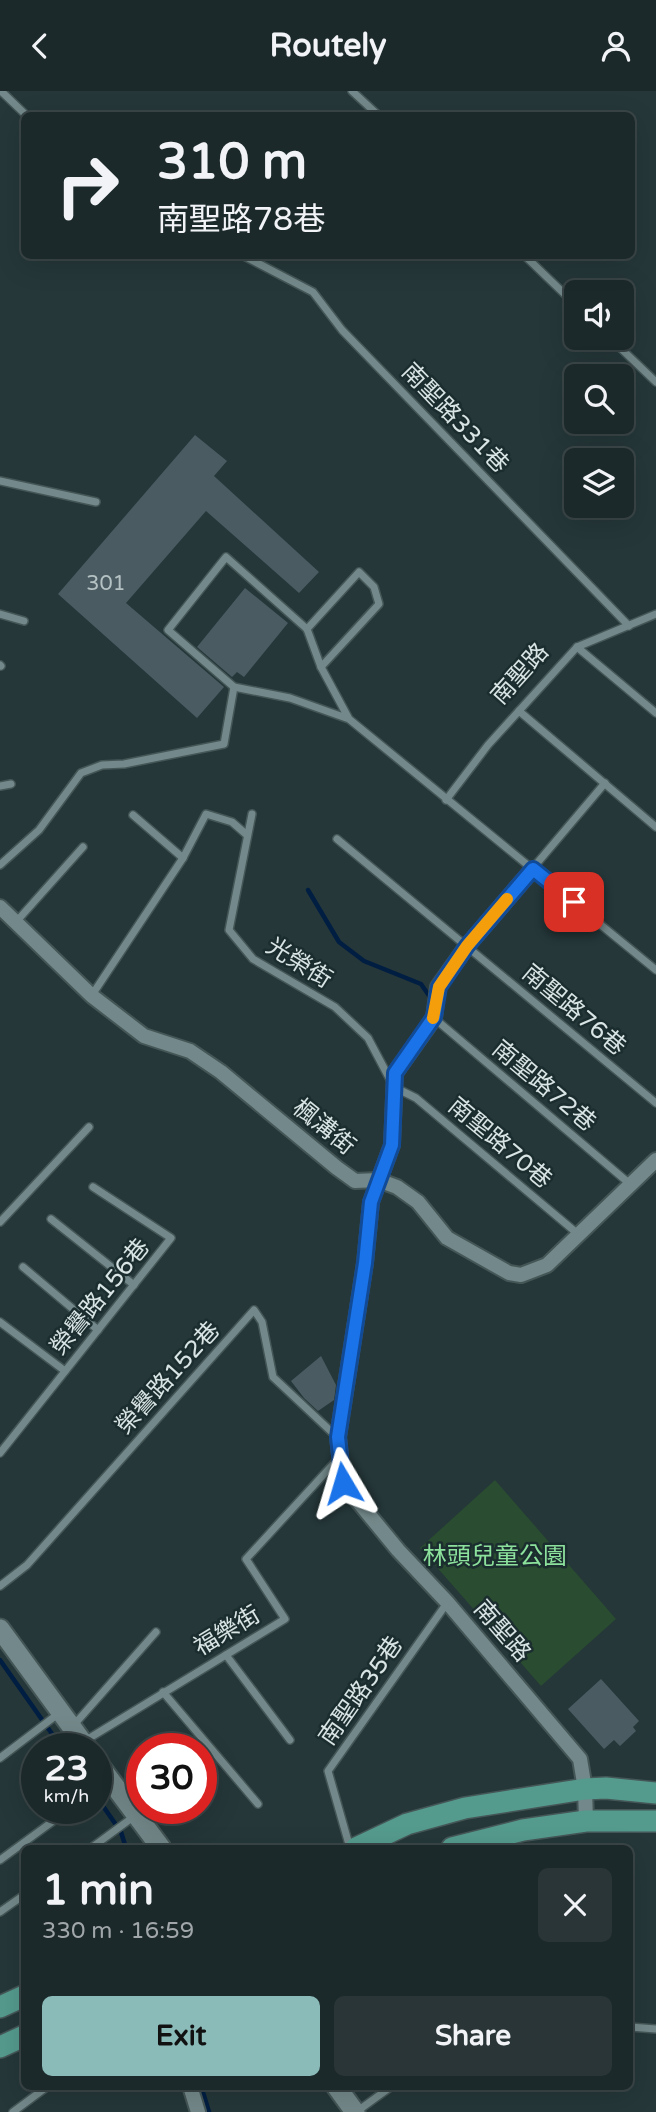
<!DOCTYPE html>
<meta charset="utf-8">
<style>
:root{--surface:#1c292b;--page:#293537;--text:#f1f3f6;--muted:#a0a6a9;--line:#3a4547;--accent:#8bbbb9}
body{margin:0;font-family:"Varela Round","Noto Sans TC",sans-serif;background:var(--page);color:var(--text);height:100vh;display:flex;flex-direction:column;font-size:26px;white-space:nowrap}
*{box-sizing:border-box;margin:0}
p{font-size:23px;color:var(--muted)}
.icon{flex:none;width:38px;height:38px;fill:none;stroke:currentColor;stroke-width:2;stroke-linecap:round;stroke-linejoin:round}
.map{position:relative;flex:1;overflow:hidden}
.side{position:absolute;left:21px;top:1754px;width:612px;height:245px;display:flex;flex-direction:column;background:var(--surface);border-radius:10px;box-shadow:0 7px 28px #0002,0 0 0 2px var(--line)}
.side>*{flex:none}
.top-card{position:absolute;left:21px;top:21px;width:614px;height:147px;border-radius:10px;box-shadow:0 7px 28px #0002,0 0 0 2px var(--line);background:#1c292b;color:var(--text);overflow:hidden}
.buttons{position:absolute;left:564px;top:189px;display:grid;gap:14px}
.buttons a{display:grid;place-items:center;width:70px;height:70px;border-radius:10px;background:var(--surface);box-shadow:0 7px 28px #0002,0 0 0 2px var(--line);font-size:35px}
.speed{position:absolute;left:21px;top:1642px;display:flex;gap:14px;font-size:35px;font-weight:700;text-align:center}
.speed>*{display:grid;place-content:center;width:91px;height:91px;border-radius:50%;background:var(--surface);box-shadow:0 7px 28px #0002,0 0 0 2px var(--line);line-height:1}
.speed small{font-size:18px;font-weight:400}
.speed .limit{border:10px solid #d22;background:#fff;color:#111}
.pin{position:absolute;display:grid;place-items:center;width:60px;height:60px;color:#fff;margin:-30px;border-radius:14px;box-shadow:0 4px 10px #0006}
.me{position:absolute;width:77px;margin:-38px;rotate:353deg;stroke-linejoin:round;filter:drop-shadow(0 0 5px #0008)}
.turn{display:flex;align-items:center;gap:24px;height:147px;padding:0 21px;font-size:32px}
.turn .icon{width:91px;height:91px;stroke-width:2.5}
.turn b{display:block;font-size:49px;line-height:60px}
.round{display:grid;place-items:center;flex:none;width:74px;height:74px;border-radius:10px;background:var(--page)}
.overview{display:flex;align-items:center;justify-content:space-between;height:119px;padding:0 21px}
h1{font-size:42px;font-weight:700;line-height:52px}
.cta{display:flex;gap:14px;margin-top:auto;padding:14px 21px}
.cta a{flex:1;height:80px;border-radius:10px;background:var(--accent);color:#111;font-size:28px;font-weight:700;line-height:80px;text-align:center}
.cta a+a{background:var(--page);color:var(--text)}
header{display:flex;justify-content:space-between;align-items:center;height:91px;padding:0 21px;background:var(--surface);font-size:32px;font-weight:700}
.map>svg:first-child{display:block}
.green{fill:#2a4c31}
.lines{fill:none;stroke-linecap:round;stroke-linejoin:round}
.stream{stroke:#001e42;stroke-width:4.5}
.building{fill:#4a5b62}
.lane-casing{stroke:#455657;stroke-width:10}
.street-casing{stroke:#455657;stroke-width:18}
.secondary-casing{stroke:#455657;stroke-width:23}
.primary-casing{stroke:#455657;stroke-width:24}
.lane{stroke:#73888a;stroke-width:7}
.street{stroke:#73888a;stroke-width:14}
.secondary{stroke:#73888a;stroke-width:19}
.primary{stroke:#549a8d;stroke-width:21}
.route-casing{stroke:#114b97;stroke-width:18}
.route{stroke:#1a73e8;stroke-width:12}
.slow{stroke:#f59e0b;stroke-width:12}
.labels{text-anchor:middle;dominant-baseline:central;stroke-width:5;stroke-linejoin:round;paint-order:stroke}
.number-label{font-size:21px;fill:#b5c2c4}
.street-label{font-size:24px;fill:#d9e4e5;stroke:#1b2d2e}
.park-label{font-size:24px;fill:#8ce19c;stroke:#1b2d2e}
</style>
<header><svg class="icon" aria-label="back" viewBox="0 0 24 24"><path d="M15 5l-7 7 7 7"/></svg>Routely<svg class="icon" aria-label="person" viewBox="0 0 24 24"><circle cx="12" cy="8" r="4"/><path d="M4 21q1-7 8-7t8 7"/></svg></header>
<div class="map">
<svg width="656" height="2021" viewBox="0 0 656 2021">
<rect width="100%" height="100%" fill="#253739"/>
<path class="green" d="M 495,1389 L 616,1528 L 541,1595 L 420,1457 Z"/>
<g class="lines">
<g class="stream">
<path d="M 308,799 L 339,851 L 364,870 L 421,893 L 430,906"/>
<path d="M 0,1569 L 62,1657"/>
<path d="M 96,1705 L 121,1741 L 126,1757"/>
<path d="M 201,1995 L 209,2021"/>
</g>
</g>
<g class="building">
<path d="M 195,344 L 227,370 L 214,385 L 319,481 L 299,502 L 206,420 L 126,512 L 224,596 L 197,627 L 58,503 Z"/>
<path d="M 245,497 L 288,532 L 244,586 L 237,581 L 232,586 L 197,556 Z"/>
<path d="M 321,1265 L 336,1294 L 334,1309 L 318,1320 L 304,1307 L 291,1290 Z"/>
<path d="M 601,1588 L 639,1630 L 633,1636 L 636,1640 L 620,1655 L 614,1649 L 604,1658 L 568,1618 Z"/>
</g>
<g class="lines">
<defs>
<g id="lane">
<path d="M 1,0 L 26,24"/>
<path d="M 352,0 L 378,24"/>
<path d="M 242,164 L 313,201 L 342,239 L 629,535"/>
<path d="M 524,164 L 576,214"/>
<path d="M 610,247 L 656,291"/>
<path d="M 0,390 L 96,411"/>
<path d="M 0,523 L 24,530"/>
<path d="M 307,538 L 359,481 L 374,496 L 379,513 L 321,576"/>
<path d="M 577,556 L 656,622"/>
<path d="M 0,574 L 1,575"/>
<path d="M 519,620 L 656,736"/>
<path d="M 349,628 L 321,576 L 307,538 L 226,466 L 168,539 L 234,596 L 290,607 L 349,628 L 656,879"/>
<path d="M 0,695 L 11,693"/>
<path d="M 446,709 L 488,654 L 577,556 L 656,523"/>
<path d="M 252,723 L 229,839 L 253,868 L 335,916 L 368,947 L 394,996 L 416,1007 L 578,1143"/>
<path d="M 133,724 L 183,767"/>
<path d="M 337,748 L 656,1012"/>
<path d="M 0,774 L 39,739 L 81,682 L 102,674 L 124,673 L 224,653 L 234,596"/>
<path d="M 533,777 L 605,692"/>
<path d="M 16,831 L 83,756"/>
<path d="M 92,904 L 183,767 L 206,723 L 232,731 L 247,744"/>
<path d="M 434,927 L 630,1093"/>
<path d="M 51,1128 L 134,1194"/>
<path d="M 0,1131 L 89,1036"/>
<path d="M 23,1176 L 98,1239"/>
<path d="M 0,1231 L 65,1280"/>
<path d="M 0,1362 L 171,1147 L 93,1096"/>
<path d="M 0,1495 L 27,1474 L 254,1219 L 262,1231 L 273,1286 L 337,1346"/>
<path d="M 226,1564 L 290,1649"/>
<path d="M 163,1601 L 258,1713"/>
<path d="M 73,1635 L 156,1541"/>
<path d="M 83,1651 L 285,1528 L 246,1468 L 338,1368"/>
<path d="M 0,1667 L 58,1623"/>
<path d="M 96,1698 L 109,1689"/>
<path d="M 91,1757 L 136,1724"/>
<path d="M 350,1757 L 328,1680 L 447,1512"/>
<path d="M 0,1769 L 71,1717"/>
<path d="M 0,1821 L 24,1804"/>
<path d="M 630,1936 L 656,1938"/>
<path d="M 13,2021 L 48,1995"/>
<path d="M 356,2021 L 392,1995"/>
</g>
<g id="street">
<path d="M 533,778 L 467,855 L 438,896 L 434,927 L 395,982 L 392,1054 L 371,1111 L 365,1172 L 338,1346 L 343,1392 L 398,1459 L 447,1511 L 580,1668 L 585,1698 L 586,1730"/>
<path d="M 0,816 L 92,905 L 144,945 L 190,960 L 221,981 L 337,1077 L 355,1090 L 378,1089 L 397,1096 L 418,1111 L 447,1147 L 509,1182 L 521,1184 L 547,1174 L 656,1069"/>
<path d="M 190,1995 L 198,2021"/>
</g>
<g id="secondary">
<path d="M 0,1538 L 87,1657"/>
<path d="M 96,1670 L 161,1757"/>
<path d="M 336,1995 L 355,2021"/>
</g>
<g id="primary">
<path d="M 356,1757 L 407,1733 L 465,1717 L 585,1698 L 606,1697 L 656,1702"/>
<path d="M 452,1757 L 523,1739 L 586,1730 L 656,1730"/>
<path d="M 0,1916 L 24,1905"/>
<path d="M 0,1956 L 24,1945"/>
</g>
</defs>
<use href="#lane" class="lane-casing"/>
<use href="#street" class="street-casing"/>
<use href="#secondary" class="secondary-casing"/>
<use href="#primary" class="primary-casing"/>
<use href="#lane" class="lane"/>
<use href="#street" class="street"/>
<use href="#secondary" class="secondary"/>
<use href="#primary" class="primary"/>
</g>
<g class="lines">
<defs>
<path id="route" d="M 343,1392 L 338,1346 L 365,1172 L 371,1111 L 392,1054 L 395,982 L 434,926 L 439,896 L 467,855 L 533,778 L 574,811"/>
</defs>
<use href="#route" class="route-casing"/>
<use href="#route" class="route"/>
<path class="slow" d="M 433,927 L 439,896 L 467,855 L 507,808"/>
</g>
<g class="labels">
<g class="number-label">
<text x="106" y="492">301</text>
</g>
<g class="street-label">
<text transform="translate(455 327) rotate(46)">南聖路331巷</text>
<text transform="translate(520 583) rotate(-48)">南聖路</text>
<text transform="translate(299 872) rotate(32)">光榮街</text>
<text transform="translate(574 919) rotate(40)">南聖路76巷</text>
<text transform="translate(544 995) rotate(40)">南聖路72巷</text>
<text transform="translate(324 1036) rotate(39)">楓溝街</text>
<text transform="translate(500 1052) rotate(40)">南聖路70巷</text>
<text transform="translate(100 1206) rotate(-51)">榮譽路156巷</text>
<text transform="translate(168 1287) rotate(-48)">榮譽路152巷</text>
<text transform="translate(227 1540) rotate(-31)">福樂街</text>
<text transform="translate(502 1540) rotate(49)">南聖路</text>
<text transform="translate(361 1600) rotate(-55)">南聖路35巷</text>
</g>
<g class="park-label">
<text x="495" y="1465">林頭兒童公園</text>
</g>
</g>
</svg>
<div class="buttons">
<a><svg class="icon" aria-label="sound" viewBox="0 0 24 24"><path d="M4 9h4l5-4v14l-5-4H4zM17 9q2 3 0 6"/></svg></a>
<a><svg class="icon" aria-label="search" viewBox="0 0 24 24"><circle cx="10" cy="10" r="6"/><path d="M15 15l6 6"/></svg></a>
<a><svg class="icon" aria-label="layers" viewBox="0 0 24 24"><path d="M12 4l9 5-9 5-9-5zM3 14l9 5 9-5"/></svg></a>
</div>
<div class="speed"><div>23<small>km/h</small></div><div class="limit">30</div></div>
<div class="pin" style="left:574px;top:811px;background:#d93025"><svg class="icon" aria-label="arrive" viewBox="0 0 24 24"><path d="M6 21V4h12l-3 4 3 4H6"/></svg></div>
<svg class="me" style="left:343px;top:1392px" viewBox="-20 -20 40 40"><path d="M0-17L14 15 0 8-14 15z" fill="#1a73e8" stroke="#fff" stroke-width="4"/></svg>
<div class="top-card">
<div class="turn"><svg class="icon" aria-label="right" viewBox="0 0 24 24"><path d="M7 20v-9h11M14 6l5 5-5 5"/></svg><div><b>310 m</b>南聖路78巷</div></div>
</div>
<section class="side">
<div class="overview"><div><h1>1 min</h1><p>330 m · 16:59</p></div><a class="round"><svg class="icon" aria-label="close" viewBox="0 0 24 24"><path d="M6 6l12 12M18 6L6 18"/></svg></a></div>
<div class="cta"><a>Exit</a><a>Share</a></div>
</section>
</div>
